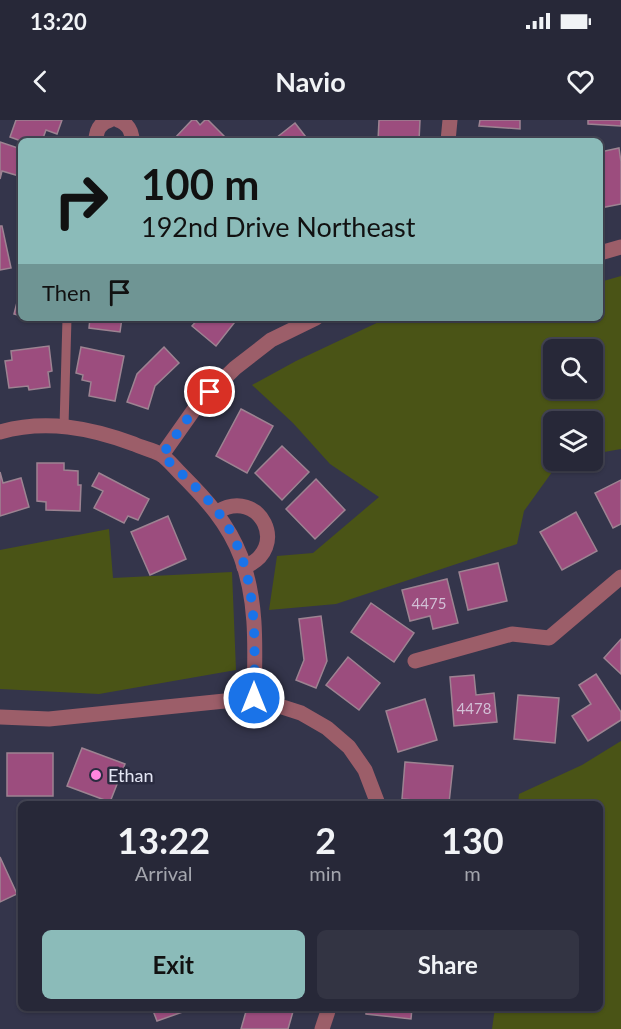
<!DOCTYPE html>
<style>
:root{--surface:#272838;--page:#333443;--text:#f1f3f6;--muted:#a4a6ae;--line:#434453;--accent:#8bbbb9}
body{margin:0;font-family:Lato,sans-serif;background:var(--page);color:var(--text);height:100vh;display:flex;flex-direction:column;font-size:22px;white-space:nowrap}
*{box-sizing:border-box;margin:0}
p{font-size:20px;color:var(--muted)}
.icon{flex:none;width:33px;height:33px;fill:none;stroke:currentColor;stroke-width:2;stroke-linecap:round;stroke-linejoin:round}
.map{position:relative;flex:1;overflow:hidden}
.sheet{position:absolute;left:18px;top:681px;width:585px;height:210px;display:flex;flex-direction:column;background:var(--surface);border-radius:9px;box-shadow:0 2px 4px #0004,0 0 0 2px var(--line)}
.sheet>*{flex:none}
.top-card{position:absolute;left:18px;top:18px;width:585px;height:183px;border-radius:9px;box-shadow:0 2px 4px #0004,0 0 0 2px var(--line);background:#8bbbb9;color:#111;overflow:hidden}
.controls{position:absolute;left:543px;top:219px;display:grid;gap:12px}
.controls a{display:grid;place-items:center;width:60px;height:60px;border-radius:9px;background:var(--surface);box-shadow:0 2px 4px #0004,0 0 0 2px var(--line);font-size:30px}
.pin{position:absolute;display:grid;place-items:center;width:51px;height:51px;color:#fff;margin:-26px;border:3px solid #fff;border-radius:50%;box-shadow:0 2px 6px #0007}
.me{position:absolute;width:66px;margin:-33px;rotate:0deg;stroke-linejoin:round;filter:drop-shadow(0 0 4px #0008)}
.turn{display:flex;align-items:center;gap:21px;height:126px;padding:0 24px;font-size:27px}
.turn .icon{width:78px;height:78px;stroke-width:2.5}
.turn b{display:block;font-size:42px;line-height:51px}
.then{display:flex;align-items:center;height:57px;padding:0 24px;background:#0003;gap:12px;font-size:22px}
.eta{display:flex;justify-content:space-evenly;align-items:center;height:102px;text-align:center}
.eta b{font-size:36px;font-weight:700;line-height:42px}
.cta{display:flex;gap:12px;margin-top:auto;padding:12px 24px}
.cta a{flex:1;height:69px;border-radius:9px;background:var(--accent);color:#111;font-size:24px;font-weight:700;line-height:69px;text-align:center}
.cta a+a{background:var(--page);color:var(--text)}
.status{display:flex;justify-content:space-between;align-items:center;height:42px;padding:0 30px;background:var(--surface);direction:ltr}
.status svg{height:16px;fill:currentColor}
header{display:flex;justify-content:space-between;align-items:center;height:78px;padding:0 24px;background:var(--surface);font-size:27px;font-weight:700}
.map>svg:first-child{display:block}
.green{fill:#4a5416;fill-rule:evenodd}
.building{fill:#9c4d7e;stroke:#9d8392;stroke-width:1.5}
.lines{fill:none;stroke-linecap:round;stroke-linejoin:round}
.service{stroke:#9c5e69;stroke-width:9}
.minor{stroke:#9c5e69;stroke-width:15}
.route{stroke:#1a73e8;stroke-width:10;stroke-dasharray:0 18}
.poi-dot{fill:#ff85de;stroke:#2a2b40;stroke-width:2}
.labels{text-anchor:middle;dominant-baseline:central;stroke-width:5;stroke-linejoin:round;paint-order:stroke}
.number-label{font-size:15px;fill:#d2c0d6}
.poi-label{font-size:18px;fill:#e4e6f4;stroke:#2a2b40;text-anchor:start}
</style>
<div class="status"><b>13:20</b><svg viewBox="0 0 49 12"><path d="M0 12V9h3v3zM5 12V6h3v6zM10 12V3h3v9zM15 12V0h3v12zM26 1h20v11H26zM47 4h2v5h-2z"/></svg></div>
<header><svg class="icon" aria-label="back" viewBox="0 0 24 24"><path d="M15 5l-7 7 7 7"/></svg>Navio<svg class="icon" aria-label="heart" viewBox="0 0 24 24"><path d="M12 20l-8-8c-3-5 5-10 8-4 3-6 11-1 8 4z"/></svg></header>
<div class="map">
<svg width="621" height="909" viewBox="0 0 621 909">
<rect width="100%" height="100%" fill="#34354b"/>
<g class="green">
<path d="M 621,156 L 621,329 L 593,334 L 592,302 L 554,302 L 554,340 L 560,341 L 524,391 L 517,424 L 336,484 L 269,490 L 277,436 L 313,433 L 379,377 L 330,344 L 293,303 L 252,265 L 296,241 L 383,200 L 395,198 L 600,198 L 600,162 ZM 554,230 L 592,230 L 592,268 L 554,268 Z"/>
<path d="M 109,409 L 113,458 L 232,452 L 236,550 L 99,574 L 0,569 L 0,430 Z"/>
<path d="M 621,621 L 621,909 L 492,909 L 495,888 L 600,888 L 600,684 L 518,684 L 519,674 L 582,645 Z"/>
</g>
<g class="building">
<path d="M 16,0 L 62,0 L 57,14 L 46,10 L 42,21 L 21,21 L 10,17 Z"/>
<path d="M 192,0 L 196,0 L 200,5 L 205,0 L 208,0 L 229,21 L 174,21 L 173,20 Z"/>
<path d="M 379,0 L 420,0 L 419,21 L 378,21 Z"/>
<path d="M 480,0 L 520,0 L 520,9 L 479,6 Z"/>
<path d="M 588,0 L 621,0 L 621,6 L 588,4 Z"/>
<path d="M 295,3 L 309,21 L 279,21 L 276,18 Z"/>
<path d="M 0,22 L 21,29 L 21,50 L 19,56 L 2,51 L 0,59 Z"/>
<path d="M 619,28 L 621,42 L 621,84 L 600,88 L 600,32 Z"/>
<path d="M 0,106 L 2,106 L 11,148 L 0,150 Z"/>
<path d="M 21,167 L 21,196 L 14,194 Z"/>
<path d="M 90,198 L 122,198 L 120,212 L 89,208 Z"/>
<path d="M 199,198 L 238,198 L 216,226 L 192,206 Z"/>
<path d="M 49,226 L 52,251 L 48,252 L 50,267 L 29,270 L 28,266 L 9,268 L 5,241 L 12,240 L 11,231 Z"/>
<path d="M 81,227 L 124,236 L 115,281 L 89,276 L 91,262 L 82,260 L 83,255 L 76,253 Z"/>
<path d="M 164,227 L 179,243 L 155,266 L 148,289 L 127,282 L 137,254 Z"/>
<path d="M 241,289 L 273,306 L 247,353 L 216,336 Z"/>
<path d="M 282,326 L 309,352 L 282,380 L 255,353 Z"/>
<path d="M 37,343 L 64,343 L 64,350 L 78,351 L 78,365 L 81,365 L 80,391 L 46,390 L 46,382 L 37,381 Z"/>
<path d="M 0,352 L 3,363 L 21,358 L 29,387 L 0,396 Z"/>
<path d="M 99,353 L 149,379 L 138,400 L 128,396 L 124,403 L 94,388 L 103,371 L 92,366 Z"/>
<path d="M 316,359 L 345,390 L 315,419 L 286,389 Z"/>
<path d="M 621,360 L 621,404 L 613,408 L 595,373 Z"/>
<path d="M 576,392 L 597,431 L 562,450 L 540,412 Z"/>
<path d="M 168,396 L 186,439 L 150,455 L 131,412 Z"/>
<path d="M 498,443 L 507,481 L 468,490 L 459,452 Z"/>
<path d="M 447,459 L 458,503 L 433,509 L 430,496 L 410,501 L 402,470 Z"/>
<path d="M 371,483 L 414,513 L 394,542 L 351,512 Z"/>
<path d="M 321,496 L 327,541 L 316,568 L 296,560 L 304,540 L 299,499 Z"/>
<path d="M 621,519 L 621,554 L 604,538 Z"/>
<path d="M 348,537 L 380,563 L 359,590 L 326,565 Z"/>
<path d="M 596,554 L 621,592 L 621,600 L 588,621 L 572,596 L 591,584 L 579,565 Z"/>
<path d="M 474,555 L 476,575 L 494,573 L 497,602 L 454,606 L 450,557 Z"/>
<path d="M 518,575 L 559,578 L 555,623 L 514,619 Z"/>
<path d="M 425,579 L 437,620 L 398,632 L 386,591 Z"/>
<path d="M 82,628 L 125,644 L 110,682 L 67,666 Z"/>
<rect x="7" y="633" width="46" height="43"/>
<path d="M 405,642 L 453,646 L 449,683 L 402,679 Z"/>
<path d="M 0,737 L 17,774 L 0,782 Z"/>
<path d="M 152,888 L 194,888 L 157,901 Z"/>
<path d="M 247,888 L 294,888 L 288,909 L 241,909 Z"/>
<path d="M 366,888 L 412,888 L 411,899 L 366,894 Z"/>
</g>
<g class="lines">
<path class="service" d="M 64,306 L 67,198"/>
<g class="minor">
<path d="M 118,0 C 128,4 132,10 132,21"/>
<path d="M 96,21 C 96,10 100,3 110,0"/>
<path d="M 448,21 L 450,0"/>
<path d="M 600,133 L 621,127"/>
<path d="M 0,312 C 46,299 91,308 134,324 C 143,328 152,330 160,334 C 167,338 174,347 180,353 C 206,379 228,403 241,437 C 258,482 255,532 254,578"/>
<path d="M 162,335 L 198,284 L 235,248 L 271,220 L 316,198"/>
<path d="M 217,392 C 260,366 291,429 244,447"/>
<path d="M 415,541 L 512,514 L 549,518 L 621,457"/>
<path d="M 0,597 L 49,599 L 254,578 L 301,593 L 327,608 L 349,627 L 365,650 L 378,684"/>
<path d="M 322,909 L 329,888"/>
</g>
</g>
<g class="lines">
<path class="route" d="M 210,272 L 198,284 L 162,335 C 184,357 212,379 228,407 C 258,458 255,521 254,578"/>
</g>
<circle class="poi-dot" cx="96" cy="655" r="6"/>
<g class="labels">
<g class="number-label">
<text x="429" y="483">4475</text>
<text x="474" y="588">4478</text>
</g>
<g class="poi-label">
<text x="108" y="655">Ethan</text>
</g>
</g>
</svg>
<div class="controls">
<a><svg class="icon" aria-label="search" viewBox="0 0 24 24"><circle cx="10" cy="10" r="6"/><path d="M15 15l6 6"/></svg></a>
<a><svg class="icon" aria-label="layers" viewBox="0 0 24 24"><path d="M12 4l9 5-9 5-9-5zM3 14l9 5 9-5"/></svg></a>
</div>
<div class="pin" style="left:210px;top:272px;background:#d93025"><svg class="icon" aria-label="arrive" viewBox="0 0 24 24"><path d="M6 21V4h12l-3 4 3 4H6"/></svg></div>
<svg class="me" style="left:254px;top:578px" viewBox="-20 -20 40 40"><circle r="17" fill="#1a73e8" stroke="#fff" stroke-width="3"/><path d="M0-11L8 9 0 5-8 9z" fill="#fff"/></svg>
<div class="top-card">
<div class="turn"><svg class="icon" aria-label="right" viewBox="0 0 24 24"><path d="M7 20v-9h11M14 6l5 5-5 5"/></svg><div><b>100 m</b>192nd Drive Northeast</div></div>
<div class="then">Then<svg class="icon" aria-label="arrive" viewBox="0 0 24 24"><path d="M6 21V4h12l-3 4 3 4H6"/></svg></div>
</div>
<section class="sheet">
<div class="eta">
<div><b>13:22</b><p>Arrival</p></div>
<div><b>2</b><p>min</p></div>
<div><b>130</b><p>m</p></div>
</div>
<div class="cta"><a>Exit</a><a>Share</a></div>
</section>
</div>
